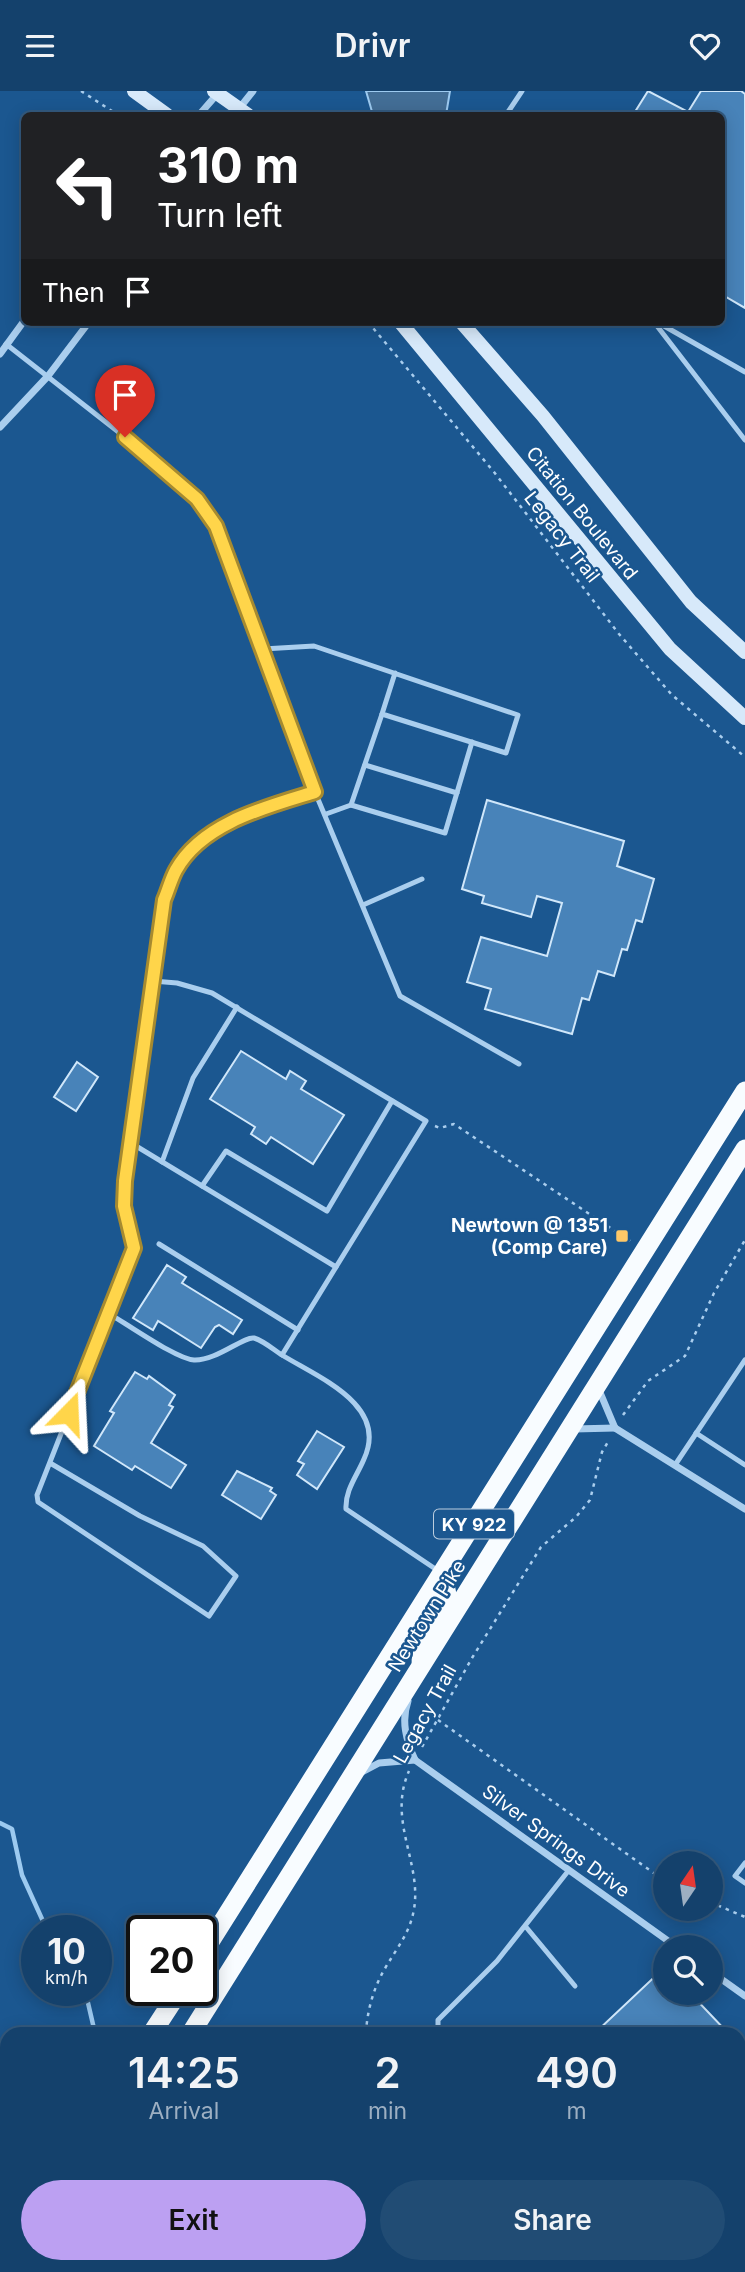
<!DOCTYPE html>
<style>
:root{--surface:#14416c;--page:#214c74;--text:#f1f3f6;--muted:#9dafc2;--line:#335a7f;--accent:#bca0f2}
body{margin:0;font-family:Inter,sans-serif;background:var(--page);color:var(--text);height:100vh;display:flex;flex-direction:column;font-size:26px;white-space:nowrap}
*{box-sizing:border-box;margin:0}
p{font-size:23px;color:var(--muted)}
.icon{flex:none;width:38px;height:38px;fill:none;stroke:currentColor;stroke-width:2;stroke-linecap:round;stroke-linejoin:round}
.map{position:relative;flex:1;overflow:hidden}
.details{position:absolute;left:0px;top:1936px;width:746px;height:247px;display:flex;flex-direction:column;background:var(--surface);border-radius:21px 21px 0 0;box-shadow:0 4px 18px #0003,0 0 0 2px var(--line)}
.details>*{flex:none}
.banner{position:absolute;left:21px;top:21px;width:704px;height:214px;border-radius:10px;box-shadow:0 4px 18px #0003,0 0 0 2px var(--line);background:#202124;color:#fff;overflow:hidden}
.needle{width:46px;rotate:13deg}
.tools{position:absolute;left:653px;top:1760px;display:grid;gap:14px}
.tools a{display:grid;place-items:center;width:70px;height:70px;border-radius:50%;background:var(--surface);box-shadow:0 4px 18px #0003,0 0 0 2px var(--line);font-size:35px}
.speed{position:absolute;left:21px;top:1824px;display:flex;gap:14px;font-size:35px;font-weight:700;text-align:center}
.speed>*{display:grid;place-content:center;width:91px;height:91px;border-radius:50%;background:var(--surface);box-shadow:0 4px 18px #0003,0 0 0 2px var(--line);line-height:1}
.speed small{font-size:18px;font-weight:400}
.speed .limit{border:4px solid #111;border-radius:10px;background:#fff;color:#111}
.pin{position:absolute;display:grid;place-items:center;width:60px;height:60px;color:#fff;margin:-72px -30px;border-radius:50% 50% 50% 0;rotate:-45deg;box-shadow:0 0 7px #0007}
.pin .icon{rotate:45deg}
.me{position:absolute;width:77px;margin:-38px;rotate:21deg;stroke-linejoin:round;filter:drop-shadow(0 0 5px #0008)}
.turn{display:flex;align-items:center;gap:24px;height:147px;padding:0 21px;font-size:32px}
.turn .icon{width:91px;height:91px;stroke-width:2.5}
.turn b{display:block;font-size:49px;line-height:60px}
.then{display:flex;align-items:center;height:66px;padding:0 21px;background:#0003;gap:14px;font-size:26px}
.eta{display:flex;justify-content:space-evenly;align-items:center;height:119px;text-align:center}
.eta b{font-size:42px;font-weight:600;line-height:49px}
.primary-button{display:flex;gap:14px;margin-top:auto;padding:14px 21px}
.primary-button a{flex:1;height:80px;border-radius:42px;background:var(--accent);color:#111;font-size:28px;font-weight:600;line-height:80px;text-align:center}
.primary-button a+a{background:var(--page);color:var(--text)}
header{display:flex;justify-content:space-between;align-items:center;height:91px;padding:0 21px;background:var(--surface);font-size:32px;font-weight:600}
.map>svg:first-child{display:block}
.water{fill:#436e96;stroke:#9dcaf0;stroke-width:2}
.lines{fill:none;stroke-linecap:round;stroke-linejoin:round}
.stream{stroke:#9dcaf0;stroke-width:4.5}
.building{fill:#4883b9;stroke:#d0e7fa;stroke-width:2}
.path{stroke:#aaceee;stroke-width:2.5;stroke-dasharray:3.5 5;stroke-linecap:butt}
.service{stroke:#aaceee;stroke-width:5}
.minor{stroke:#aaceee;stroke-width:7}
.secondary{stroke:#d7e9fa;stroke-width:14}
.trunk{stroke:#f8fcff;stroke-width:19}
.route-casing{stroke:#a68a30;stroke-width:18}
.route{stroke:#ffd54a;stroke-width:12}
.poi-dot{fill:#ffc868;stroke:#1b5790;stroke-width:2.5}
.labels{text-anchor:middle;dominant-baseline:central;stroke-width:5;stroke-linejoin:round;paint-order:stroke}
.shield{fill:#1b5790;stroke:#bbcdde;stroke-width:2}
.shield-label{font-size:18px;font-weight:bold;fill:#fff}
.street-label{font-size:19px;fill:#fff;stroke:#1b5790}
.poi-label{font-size:19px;font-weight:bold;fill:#fff;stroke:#1b5790;text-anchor:end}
</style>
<header><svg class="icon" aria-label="menu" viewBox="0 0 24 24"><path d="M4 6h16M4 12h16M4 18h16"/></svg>Drivr<svg class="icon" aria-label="heart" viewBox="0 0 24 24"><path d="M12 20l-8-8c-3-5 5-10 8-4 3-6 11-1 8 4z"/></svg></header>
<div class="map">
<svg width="745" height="2181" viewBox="0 0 745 2181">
<rect width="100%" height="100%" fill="#1b5790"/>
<path class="water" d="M 366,0 L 450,0 L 446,24 L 373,24 Z"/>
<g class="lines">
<g class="stream">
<path d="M 0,1732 L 12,1738 L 22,1784 L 47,1839"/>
<path d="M 85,1899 L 95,1942"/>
<path d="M 218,2181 L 221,2175"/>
</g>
</g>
<g class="building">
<path d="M 648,0 L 688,21 L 701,0 L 741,0 L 745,3 L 745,217 L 721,203 L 721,24 L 633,24 Z"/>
<path d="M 487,709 L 624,750 L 617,775 L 654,788 L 642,831 L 636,829 L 627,859 L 622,858 L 614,885 L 598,880 L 589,909 L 582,907 L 572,943 L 485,918 L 491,898 L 467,891 L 481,846 L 547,865 L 562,812 L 537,805 L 531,826 L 482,812 L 484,805 L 462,798 Z"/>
<path d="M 241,960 L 286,988 L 290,980 L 306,990 L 301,998 L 344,1024 L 313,1073 L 271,1046 L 266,1053 L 251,1043 L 255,1036 L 210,1008 Z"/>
<path d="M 77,971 L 98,986 L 76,1020 L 54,1006 Z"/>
<path d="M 167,1174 L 186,1186 L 182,1192 L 242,1229 L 233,1243 L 219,1234 L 215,1236 L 201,1257 L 158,1230 L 153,1239 L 133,1227 Z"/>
<path d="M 135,1281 L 147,1288 L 149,1285 L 175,1304 L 169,1314 L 173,1316 L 151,1352 L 186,1374 L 171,1397 L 135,1375 L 132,1379 L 94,1355 L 114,1322 L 110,1320 Z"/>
<path d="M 317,1340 L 344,1356 L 317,1398 L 297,1384 L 304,1373 L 298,1370 Z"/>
<path d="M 237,1380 L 272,1397 L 270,1400 L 276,1404 L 261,1428 L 222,1404 Z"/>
<path d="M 665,1876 L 665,1902 L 690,1902 L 728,1942 L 595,1942 Z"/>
</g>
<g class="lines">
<g class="path">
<path d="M 81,0 L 118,24"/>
<path d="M 368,231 L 494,381 L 619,543 L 672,604 L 745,666"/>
<path d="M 435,1035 L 440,1037 L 454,1033 L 630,1150"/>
<path d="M 623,1324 L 648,1290 L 685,1265 L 714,1202 L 745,1149"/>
<path d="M 438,1629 L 665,1790"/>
<path d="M 422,1656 L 472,1567 L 541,1456 L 576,1426 L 590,1409 L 602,1361 L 609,1349"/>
<path d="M 710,1811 L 745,1826"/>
<path d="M 366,1942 C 367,1921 373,1899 383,1881 C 395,1859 410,1843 414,1818 C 422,1772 387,1729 409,1680"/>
<path d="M 358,2175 L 359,2181"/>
</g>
<g class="service">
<path d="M 506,24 L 522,0"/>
<path d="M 654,231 L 745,349"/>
<path d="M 657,231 L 745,281"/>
<path d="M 6,253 L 144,361 L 197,408 L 216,435 L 240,493 L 315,701 C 266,716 202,732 176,779 C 171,788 168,800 164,809 L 125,1090 L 124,1115 L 134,1157 L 37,1404 L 38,1411 L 209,1525 L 236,1485 L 203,1455 L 140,1425 L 50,1372"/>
<path d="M 263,558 L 314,555 L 518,624 L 506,662 L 382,623 L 395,582"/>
<path d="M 382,623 L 351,714 L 445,742 L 472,651"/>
<path d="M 365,674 L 457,702"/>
<path d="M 315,701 L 400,905 L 519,973"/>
<path d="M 326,723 L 351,714"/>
<path d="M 363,814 L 422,788"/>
<path d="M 131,1052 L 336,1176 L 426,1030 L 212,902 L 177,892 L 153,890"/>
<path d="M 162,1071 L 193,987 L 237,916"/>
<path d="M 202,1095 L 226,1060 L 327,1120 L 392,1010"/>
<path d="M 159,1153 L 298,1239"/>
<path d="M 336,1176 L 282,1264 C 319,1287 389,1314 364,1368 C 357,1385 345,1399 346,1418 L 437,1479"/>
<path d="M 109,1223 C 128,1233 176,1268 194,1269 C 216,1270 244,1245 254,1247 C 264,1250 274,1259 282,1264"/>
<path d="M 696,1342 L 745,1374"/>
<path d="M 675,1374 L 745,1269"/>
<path d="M 745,1772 L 735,1785 L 745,1792"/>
<path d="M 526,1836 L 575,1895"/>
<path d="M 438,1942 L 438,1929 L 497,1870 L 569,1779"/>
<path d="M 565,2175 L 570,2181"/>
<path d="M 606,2175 L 611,2181"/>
</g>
<g class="minor">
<path d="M 199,24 L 219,1"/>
<path d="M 234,24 L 253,0"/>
<path d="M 0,263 L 24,230"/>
<path d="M 0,336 L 48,285 L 89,231"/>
<path d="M 599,1299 L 615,1337 L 745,1418"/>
<path d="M 574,1338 L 615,1337"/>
<path d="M 408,1610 C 401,1630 406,1649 415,1669 L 678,1857"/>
<path d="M 362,1681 L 379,1672 L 415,1669"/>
<path d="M 710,1880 L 745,1905"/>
</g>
<g class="secondary">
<path d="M 134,0 L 167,24"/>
<path d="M 214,0 L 248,24"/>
<path d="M 400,231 L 670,558 L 745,627"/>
<path d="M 461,231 L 543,325 L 691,511 L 745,561"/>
</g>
<g class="trunk">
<path d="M 421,1570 L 427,1538 L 447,1504 L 443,1483"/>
<path d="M 201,1865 L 745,1000"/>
<path d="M 152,1942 L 180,1899"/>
<path d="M 191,1942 L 745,1058"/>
<path d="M 1,2181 L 7,2171"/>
<path d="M 43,2181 L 47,2175"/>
</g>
</g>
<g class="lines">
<defs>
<path id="route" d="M 69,1322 L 134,1157 L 124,1115 L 125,1090 L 164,809 C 168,800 171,788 176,779 C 202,732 266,716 315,701 L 216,435 L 197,408 L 125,346"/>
</defs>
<use href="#route" class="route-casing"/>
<use href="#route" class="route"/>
</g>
<rect class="poi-dot" x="615" y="1138" width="14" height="14" rx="3.5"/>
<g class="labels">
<rect class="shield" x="434" y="1418.5" width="80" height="29" rx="5"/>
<g class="shield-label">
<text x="474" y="1433">KY 922</text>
</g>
<g class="street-label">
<text transform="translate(582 422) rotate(51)">Citation Boulevard</text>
<text transform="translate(562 446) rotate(52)">Legacy Trail</text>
<text transform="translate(427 1525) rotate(-58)">Newtown Pike</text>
<text transform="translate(425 1623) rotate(-61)">Legacy Trail</text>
<text transform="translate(556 1750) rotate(36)">Silver Springs Drive</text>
</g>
<g class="poi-label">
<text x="608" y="1134">Newtown @ 1351<tspan x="608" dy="22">(Comp Care)</tspan></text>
</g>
</g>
</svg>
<div class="tools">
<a><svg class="needle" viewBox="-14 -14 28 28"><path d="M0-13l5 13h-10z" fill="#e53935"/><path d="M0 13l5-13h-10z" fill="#9dafc2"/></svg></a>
<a><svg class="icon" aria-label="search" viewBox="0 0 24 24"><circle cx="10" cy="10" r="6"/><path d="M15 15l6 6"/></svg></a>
</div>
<div class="speed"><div>10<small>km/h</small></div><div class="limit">20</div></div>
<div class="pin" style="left:125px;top:346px;background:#d93025"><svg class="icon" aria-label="arrive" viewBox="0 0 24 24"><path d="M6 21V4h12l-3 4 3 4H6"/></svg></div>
<svg class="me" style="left:69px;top:1322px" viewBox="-20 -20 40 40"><path d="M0-17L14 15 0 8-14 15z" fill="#ffd54a" stroke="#fff" stroke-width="4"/></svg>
<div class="banner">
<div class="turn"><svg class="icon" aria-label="left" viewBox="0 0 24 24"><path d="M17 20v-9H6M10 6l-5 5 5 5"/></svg><div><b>310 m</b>Turn left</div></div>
<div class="then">Then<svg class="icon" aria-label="arrive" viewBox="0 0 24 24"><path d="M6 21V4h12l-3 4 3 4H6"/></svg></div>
</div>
<section class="details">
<div class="eta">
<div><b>14:25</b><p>Arrival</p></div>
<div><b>2</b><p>min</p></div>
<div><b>490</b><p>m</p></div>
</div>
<div class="primary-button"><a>Exit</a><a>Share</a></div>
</section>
</div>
